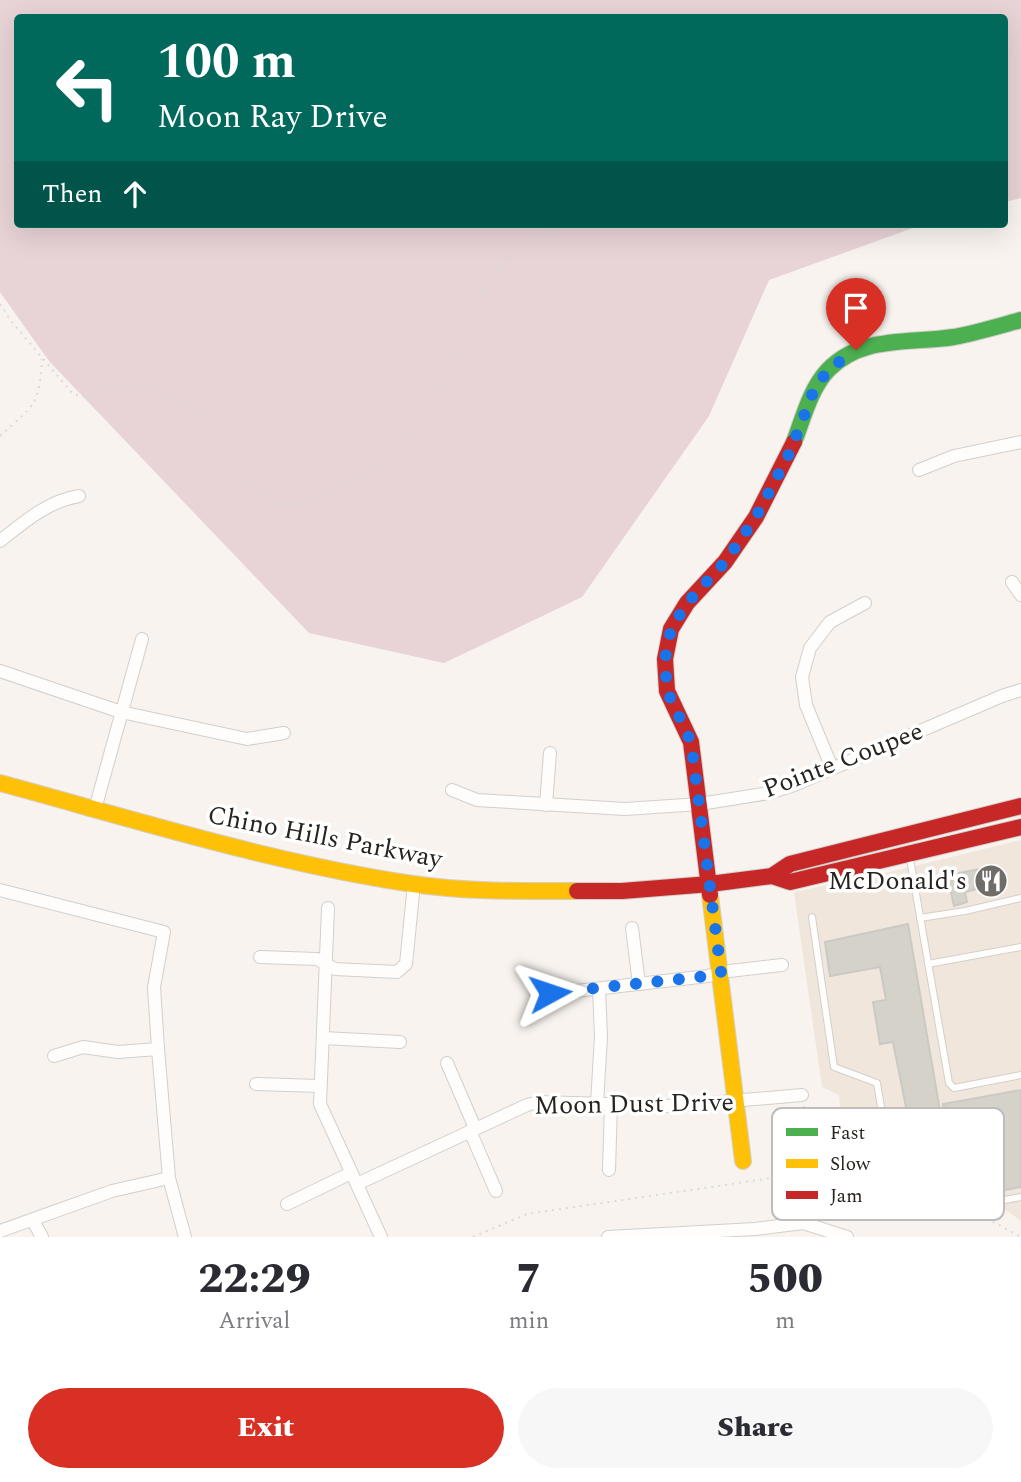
<!DOCTYPE html>
<style>
:root{--surface:#fff;--page:#f7f7f7;--text:#2b2b33;--muted:#7c7c81;--accent:#d93025}
body{margin:0;font-family:Spectral,serif;background:var(--page);color:var(--text);height:100vh;display:flex;flex-direction:column;font-size:26px;white-space:nowrap}
*{box-sizing:border-box;margin:0}
p{font-size:23px;color:var(--muted)}
.icon{flex:none;width:38px;height:38px;fill:none;stroke:currentColor;stroke-width:2;stroke-linecap:round;stroke-linejoin:round}
.map{position:relative;height:1237px;overflow:hidden}
.panel{display:flex;flex-direction:column;background:var(--surface);flex:1}
.panel>*{flex:none}
.banner{position:absolute;left:14px;top:14px;width:994px;height:214px;border-radius:7px;box-shadow:0 7px 28px #0002;background:#00695c;color:#fff;overflow:hidden}
.pin{position:absolute;display:grid;place-items:center;width:60px;height:60px;color:#fff;margin:-72px -30px;border-radius:50% 50% 50% 0;rotate:-45deg;box-shadow:0 0 7px #0007}
.pin .icon{rotate:45deg}
.me{position:absolute;width:77px;margin:-38px;rotate:85deg;stroke-linejoin:round;filter:drop-shadow(0 0 5px #0008)}
.turn{display:flex;align-items:center;gap:24px;height:147px;padding:0 28px;font-size:32px}
.turn .icon{width:91px;height:91px;stroke-width:2.5}
.turn b{display:block;font-size:49px;line-height:60px}
.then{display:flex;align-items:center;height:66px;padding:0 28px;background:#0003;gap:14px;font-size:26px}
.eta{display:flex;justify-content:space-evenly;align-items:center;height:119px;text-align:center}
.eta b{font-size:42px;font-weight:800;line-height:49px}
.primary-button{display:flex;gap:14px;margin-top:auto;padding:14px 28px}
.primary-button a{flex:1;height:80px;border-radius:42px;background:var(--accent);color:#fff;font-size:28px;font-weight:800;line-height:80px;text-align:center}
.primary-button a+a{background:var(--page);color:var(--text)}
.map>svg:first-child{display:block}
.built{fill:#f0e6dc}
.green{fill:#e8d3d6}
.building{fill:#d5d3c9;stroke:#cbc9c5;stroke-width:2}
.lines{fill:none;stroke-linecap:round;stroke-linejoin:round}
.lane-casing{stroke:#d3cfcb;stroke-width:8}
.street-casing{stroke:#d3cfcb;stroke-width:14}
.fast-casing{stroke:#d3cfcb;stroke-width:18}
.slow-casing{stroke:#d3cfcb;stroke-width:18}
.jam-casing{stroke:#d3cfcb;stroke-width:18}
.path{stroke:#dbdad9;stroke-width:2;stroke-dasharray:2 5;stroke-linecap:butt}
.lane{stroke:#fefdfc;stroke-width:6}
.street{stroke:#fefdfc;stroke-width:12}
.fast{stroke:#4caf50;stroke-width:16}
.slow{stroke:#ffc107;stroke-width:16}
.jam{stroke:#c62828;stroke-width:16}
.route{stroke:#1a73e8;stroke-width:12;stroke-dasharray:0 21.6}
.labels{text-anchor:middle;dominant-baseline:central;stroke-width:7;stroke-linejoin:round;paint-order:stroke}
.street-label{font-size:26px;fill:#272420;stroke:#fff}
.poi-label{font-size:26px;fill:#272420;stroke:#fff;text-anchor:end}
.key{fill:#fff;stroke:#bebdbc;stroke-width:2}
.key-label{font-size:19px;fill:#272420}
</style>
<div class="map">
<svg width="1021" height="1237" viewBox="0 0 1021 1237">
<rect width="100%" height="100%" fill="#f8f3ee"/>
<path class="built" d="M 1021,840 L 1021,1221 L 990,1199 L 869,1133 L 843,1135 L 839,1095 L 822,1087 L 794,892 L 890,872 Z"/>
<path class="green" d="M 0,0 L 1021,0 L 1021,198 L 1005,202 L 1004,18 L 18,18 L 18,224 L 924,224 L 769,280 L 709,416 L 582,597 L 444,663 L 309,633 L 49,361 L 0,292 Z"/>
<g class="building">
<path d="M 995,866 L 999,883 L 965,892 L 967,902 L 954,906 L 948,879 L 960,876 L 959,873 Z"/>
<path d="M 908,924 L 940,1111 L 908,1117 L 893,1042 L 880,1044 L 873,1002 L 886,1000 L 880,967 L 830,976 L 825,942 Z"/>
<path d="M 1021,1090 L 1021,1187 L 1005,1190 L 994,1131 L 950,1138 L 943,1104 Z"/>
</g>
<g class="lines">
<defs>
<g id="lane">
<path d="M 910,859 L 949,1083 L 954,1088 L 1021,1075"/>
<path d="M 812,917 L 834,1067 L 877,1083 L 885,1130 L 1005,1200 L 1021,1197"/>
<path d="M 920,918 L 965,911 L 1021,898"/>
<path d="M 928,964 L 1021,947"/>
</g>
<g id="street">
<path d="M 919,470 L 954,456 L 1021,442"/>
<path d="M 0,541 C 24,522 48,501 79,496"/>
<path d="M 1012,582 L 1021,595"/>
<path d="M 0,671 L 121,712 L 247,739 L 284,733"/>
<path d="M 832,768 L 806,705 L 802,677 L 810,648 L 830,622 L 865,603"/>
<path d="M 452,790 L 477,800 L 625,809 L 700,804 L 769,793 L 794,785 L 1002,696 L 1021,690"/>
<path d="M 546,805 L 550,753"/>
<path d="M 95,809 L 142,639"/>
<path d="M 0,890 L 164,932 L 154,987 L 158,1049 L 169,1178 L 185,1237"/>
<path d="M 328,908 L 320,1104 L 381,1237"/>
<path d="M 632,928 L 639,984"/>
<path d="M 260,957 L 317,959 L 335,969 L 397,972 L 406,964 L 414,884"/>
<path d="M 550,994 L 708,976 L 721,972 L 782,965"/>
<path d="M 323,1038 L 400,1042"/>
<path d="M 54,1056 L 83,1047 L 118,1052 L 158,1049"/>
<path d="M 447,1063 L 475,1128"/>
<path d="M 256,1084 L 319,1086"/>
<path d="M 597,1104 L 601,1036 L 599,989"/>
<path d="M 470,1131 L 496,1191"/>
<path d="M 609,1170 L 611,1104"/>
<path d="M 357,1184 L 527,1105 L 539,1102 L 673,1106 L 802,1095"/>
<path d="M 287,1204 L 351,1173"/>
<path d="M 33,1221 L 42,1237"/>
<path d="M 0,1231 L 112,1191 L 169,1178"/>
<path d="M 608,1237 L 755,1229 L 803,1223 L 847,1237"/>
</g>
<path id="fast" d="M 794,442 C 803,419 810,389 828,370 C 862,335 909,344 954,337 C 976,333 999,326 1021,320"/>
<g id="slow">
<path d="M 0,783 C 136,820 273,863 413,884 C 467,892 523,891 577,891"/>
<path d="M 710,895 L 743,1161"/>
</g>
<g id="jam">
<path d="M 772,876 L 790,882 L 1021,827"/>
<path d="M 577,891 L 622,891 L 710,884 L 772,876 L 790,864 L 1021,806"/>
<path d="M 710,895 L 691,742 L 667,691 L 665,659 L 671,629 L 687,603 L 725,562 L 756,517 L 794,442"/>
</g>
</defs>
<use href="#lane" class="lane-casing"/>
<use href="#street" class="street-casing"/>
<use href="#fast" class="fast-casing"/>
<use href="#slow" class="slow-casing"/>
<use href="#jam" class="jam-casing"/>
<g class="path">
<path d="M 901,18 L 919,0"/>
<path d="M 0,304 L 11,321 L 73,394 L 86,397 L 110,389 L 139,387 L 168,396 L 210,420 L 230,439 L 244,472 L 260,492 L 273,501 L 303,507 L 355,480 L 393,454 L 414,434 L 426,410 L 445,382 L 478,300 L 502,263 L 530,242 L 564,224"/>
<path d="M 0,436 C 34,404 39,408 42,359"/>
<path d="M 804,1106 L 809,1152 L 818,1164"/>
<path d="M 473,1237 L 527,1214 L 779,1177 L 819,1166 L 915,1185 L 942,1194 L 1021,1237"/>
</g>
<use href="#lane" class="lane"/>
<use href="#street" class="street"/>
<use href="#fast" class="fast"/>
<use href="#slow" class="slow"/>
<use href="#jam" class="jam"/>
</g>
<g class="lines">
<path class="route" d="M 550,993 L 708,976 L 721,972 L 691,742 L 667,691 L 665,659 L 671,629 L 687,603 L 725,562 L 756,517 L 790,452 L 814,390 L 828,370 L 856,350"/>
</g>
<defs>
<symbol id="restaurant-disc" viewBox="-11 -11 22 22"><circle r="9.5" fill="#706c68" stroke="#fff"/><path d="M-5-6h1v4h1v-4h1v4h1v-4h1v5L-1.5 .5V6h-2V.5L-5-1ZM5-6V6H3V1.5H1.5Q1.5-4 5-6Z" fill="#fff"/></symbol>
</defs>
<g fill-rule="evenodd">
<use href="#restaurant-disc" x="972" y="862" width="38" height="38"/>
</g>
<g class="labels">
<g class="street-label">
<text transform="translate(843 760) rotate(-21)">Pointe Coupee</text>
<text transform="translate(325 837) rotate(11)">Chino Hills Parkway</text>
<text transform="translate(634 1104) rotate(-1)">Moon Dust Drive</text>
</g>
<g class="poi-label">
<text x="967" y="881">McDonald's</text>
</g>
</g>
<rect x="772" y="1108" width="232" height="112" rx="10" class="key"/>
<rect x="786" y="1128" width="32" height="8" fill="#4caf50"/>
<rect x="786" y="1159" width="32" height="9" fill="#ffc107"/>
<rect x="786" y="1191" width="32" height="8" fill="#c62828"/>
<g class="key-label">
<text x="830" y="1139">Fast</text>
<text x="830" y="1170">Slow</text>
<text x="830" y="1202">Jam</text>
</g>
</svg>
<div class="pin" style="left:856px;top:350px;background:#d93025"><svg class="icon" aria-label="arrive" viewBox="0 0 24 24"><path d="M6 21V4h12l-3 4 3 4H6"/></svg></div>
<svg class="me" style="left:550px;top:993px" viewBox="-20 -20 40 40"><path d="M0-17L14 15 0 8-14 15z" fill="#1a73e8" stroke="#fff" stroke-width="4"/></svg>
<div class="banner">
<div class="turn"><svg class="icon" aria-label="left" viewBox="0 0 24 24"><path d="M17 20v-9H6M10 6l-5 5 5 5"/></svg><div><b>100 m</b>Moon Ray Drive</div></div>
<div class="then">Then<svg class="icon" aria-label="ahead" viewBox="0 0 24 24"><path d="M12 20V5M6 11l6-6 6 6"/></svg></div>
</div>
</div>
<section class="panel">
<div class="eta">
<div><b>22:29</b><p>Arrival</p></div>
<div><b>7</b><p>min</p></div>
<div><b>500</b><p>m</p></div>
</div>
<div class="primary-button"><a>Exit</a><a>Share</a></div>
</section>
